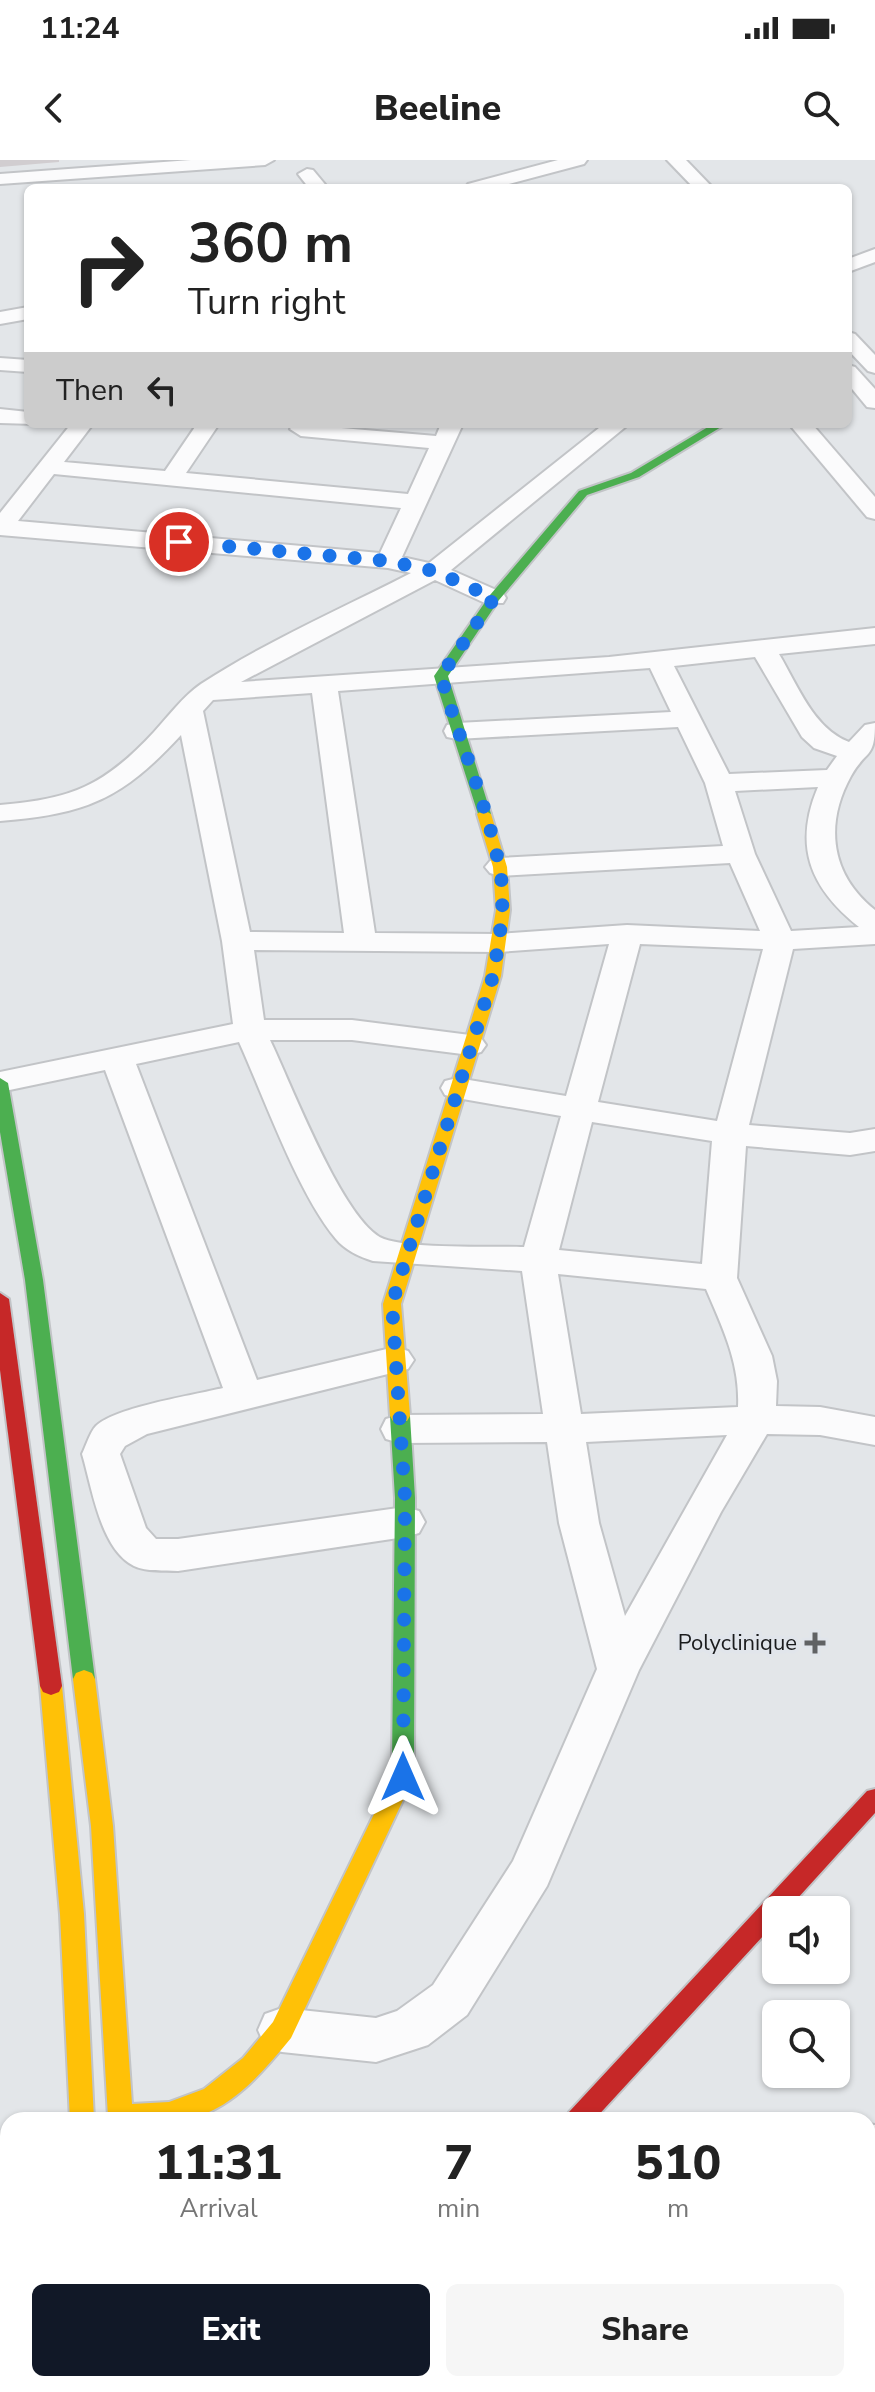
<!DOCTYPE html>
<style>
:root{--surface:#fff;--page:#f6f6f6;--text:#222;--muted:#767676;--accent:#111827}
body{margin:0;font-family:"Nunito Sans",sans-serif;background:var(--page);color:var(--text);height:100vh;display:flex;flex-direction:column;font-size:30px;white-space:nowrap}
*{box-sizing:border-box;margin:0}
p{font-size:26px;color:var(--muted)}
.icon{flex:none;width:44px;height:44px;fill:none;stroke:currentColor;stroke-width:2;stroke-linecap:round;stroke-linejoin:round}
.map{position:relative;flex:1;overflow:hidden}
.sheet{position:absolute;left:0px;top:1952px;width:876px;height:280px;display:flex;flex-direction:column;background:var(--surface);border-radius:24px 24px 0 0;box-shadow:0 2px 6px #0004}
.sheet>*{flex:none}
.banner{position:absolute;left:24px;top:24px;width:828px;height:244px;border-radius:12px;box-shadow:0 2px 6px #0004;background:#fff;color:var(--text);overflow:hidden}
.controls{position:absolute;left:762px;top:1736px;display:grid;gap:16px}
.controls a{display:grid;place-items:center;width:88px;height:88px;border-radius:12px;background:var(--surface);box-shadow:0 2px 6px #0004;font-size:40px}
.pin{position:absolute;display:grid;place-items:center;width:68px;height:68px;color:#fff;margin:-34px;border:4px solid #fff;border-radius:50%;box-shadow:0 2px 8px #0007}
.me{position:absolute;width:88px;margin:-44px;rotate:0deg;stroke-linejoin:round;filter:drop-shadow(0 0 6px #0008)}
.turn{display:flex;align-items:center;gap:28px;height:168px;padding:0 32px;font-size:36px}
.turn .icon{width:104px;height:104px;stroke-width:2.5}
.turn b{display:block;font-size:56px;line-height:68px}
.then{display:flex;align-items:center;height:76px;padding:0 32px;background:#0003;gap:16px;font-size:30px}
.eta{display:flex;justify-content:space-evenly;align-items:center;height:136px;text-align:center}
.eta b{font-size:48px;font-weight:800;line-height:56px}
.action{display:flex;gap:16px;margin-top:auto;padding:16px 32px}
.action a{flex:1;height:92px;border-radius:12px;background:var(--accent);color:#fff;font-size:32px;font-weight:800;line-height:92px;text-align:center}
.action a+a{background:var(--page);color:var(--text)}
.status{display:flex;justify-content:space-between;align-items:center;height:56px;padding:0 40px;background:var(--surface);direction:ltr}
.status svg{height:22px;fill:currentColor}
header{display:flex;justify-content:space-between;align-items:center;height:104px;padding:0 32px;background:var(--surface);font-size:36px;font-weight:800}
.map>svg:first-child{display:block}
.building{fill:#d1cdd0}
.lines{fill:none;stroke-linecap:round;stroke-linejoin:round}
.street-casing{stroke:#c2c4c7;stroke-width:4}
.fast-casing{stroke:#c2c4c7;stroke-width:4}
.slow-casing{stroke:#c2c4c7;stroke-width:4}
.jam-casing{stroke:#c2c4c7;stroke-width:4}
.street{fill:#fbfbfc;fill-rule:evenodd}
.fast{fill:#4caf50;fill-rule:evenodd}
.slow{fill:#ffc107;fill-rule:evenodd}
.jam{fill:#c62828;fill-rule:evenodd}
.route{stroke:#1a73e8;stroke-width:14;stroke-dasharray:0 25.2}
.poi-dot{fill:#606264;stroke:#e1e5eb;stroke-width:3}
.labels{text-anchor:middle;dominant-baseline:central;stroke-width:7;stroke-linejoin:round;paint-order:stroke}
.poi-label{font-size:22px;fill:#1a1b1d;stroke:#e1e5eb;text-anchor:end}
</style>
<div class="status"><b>11:24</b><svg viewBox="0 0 49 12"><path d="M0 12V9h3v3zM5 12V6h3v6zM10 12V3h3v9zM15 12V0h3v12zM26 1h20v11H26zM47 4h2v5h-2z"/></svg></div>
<header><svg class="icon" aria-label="back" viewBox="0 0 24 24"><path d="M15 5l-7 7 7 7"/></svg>Beeline<svg class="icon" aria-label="search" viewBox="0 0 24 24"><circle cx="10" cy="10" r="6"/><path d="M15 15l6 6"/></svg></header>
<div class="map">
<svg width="875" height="2232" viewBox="0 0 875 2232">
<rect width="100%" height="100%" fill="#e3e6e9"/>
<g class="building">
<path d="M 0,0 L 59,0 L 59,2 L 0,7 Z"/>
<path d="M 868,2097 L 875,2098 L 875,2168 L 868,2167 Z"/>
</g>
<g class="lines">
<defs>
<g id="street">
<path d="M 191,0 L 274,0 L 265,5 L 0,24 L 0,14 Z"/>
<path d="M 558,0 L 587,0 L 584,4 L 494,28 L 465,28 L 468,24 Z"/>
<path d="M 667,0 L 686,0 L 713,28 L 694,28 Z"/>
<path d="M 307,9 L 313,10 L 328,28 L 309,28 L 298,14 Z"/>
<path d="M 875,89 L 875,102 L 848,112 L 848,99 Z"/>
<path d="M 28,147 L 28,159 L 0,164 L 0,152 Z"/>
<path d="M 848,172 L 855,174 L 875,195 L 875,213 L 868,211 L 848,190 Z"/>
<path d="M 0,198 L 28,200 L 28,212 L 0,210 Z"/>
<path d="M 848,205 L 855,207 L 875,229 L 875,248 L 867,247 L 848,224 Z"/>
<path d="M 0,249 L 28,252 L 28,264 L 34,264 L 0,263 Z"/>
<path d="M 71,264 L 93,264 L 64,302 L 165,311 L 197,264 L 219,264 L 186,313 L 408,334 L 429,288 L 301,276 L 290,269 L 294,264 L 436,276 L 441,264 L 463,264 L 402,397 L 429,403 L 604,264 L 629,264 L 451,410 L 503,433 L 506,438 L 503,443 L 485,443 L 435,420 L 241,522 L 609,497 L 875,468 L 875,484 L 779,494 C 798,526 814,569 849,582 L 865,565 L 875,563 C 875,600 866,589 851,616 C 824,665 831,715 875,750 L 875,784 L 793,789 L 749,965 L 850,973 L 875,969 L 875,991 L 850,995 L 746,986 L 737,1118 L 772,1196 L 777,1221 L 776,1246 L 820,1247 L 875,1257 L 875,1285 L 820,1275 L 767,1274 L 721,1352 L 639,1510 L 547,1726 L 467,1855 L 428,1885 L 376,1902 L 282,1892 L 265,1886 L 258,1870 L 265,1854 L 282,1848 L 376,1858 L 397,1851 L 433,1825 L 513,1701 L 597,1509 L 559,1363 L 547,1282 L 400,1283 L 386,1279 L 381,1269 L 386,1259 L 400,1255 L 543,1254 L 522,1111 L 373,1101 C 360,1097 345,1090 336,1079 C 298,1034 264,937 239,882 L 136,904 L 257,1220 L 395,1187 L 408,1191 L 414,1200 L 408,1209 L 147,1274 L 125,1286 L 120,1294 L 146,1368 L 156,1379 L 178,1379 L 405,1347 L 419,1351 L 425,1362 L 419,1373 L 405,1377 L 178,1411 C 164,1410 147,1412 134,1406 C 100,1389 92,1327 82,1294 C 86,1286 90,1272 96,1266 C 116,1247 194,1235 223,1228 L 105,910 L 0,932 L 0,912 L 233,864 L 222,781 L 181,575 C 122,639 87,654 0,661 L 0,645 C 72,639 104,626 154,572 C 168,557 183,536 201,524 C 267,481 341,449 411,413 L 388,408 L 0,375 L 0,353 ZM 54,314 L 401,348 L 380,393 L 18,361 ZM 755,497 L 802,577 L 814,588 L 837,596 L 827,610 L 729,614 L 674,506 ZM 650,508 L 671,552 L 457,563 L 447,565 L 444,571 L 447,577 L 457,579 L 678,567 L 705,623 L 723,686 L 500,698 L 490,701 L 485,707 L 490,713 L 500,716 L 730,703 L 760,771 L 627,765 L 499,774 L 375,773 L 338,531 ZM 312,533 L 344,773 L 250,772 L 203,551 L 213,540 ZM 818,627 C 793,686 810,728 859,767 L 791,771 L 755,694 L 735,631 ZM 609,784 L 566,936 L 457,918 L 445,921 L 441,928 L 445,935 L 457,938 L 561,956 L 524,1087 C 490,1086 412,1089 384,1079 C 344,1064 290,921 270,880 L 352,880 L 470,895 L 481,892 L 486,885 L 481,878 L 470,875 L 352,860 L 264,860 L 254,790 L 499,792 ZM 640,784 L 763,789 L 717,961 L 598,942 ZM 592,962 L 712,981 L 702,1104 L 559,1090 ZM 558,1114 L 706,1129 C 723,1169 740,1203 738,1247 L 581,1254 ZM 727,1275 L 625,1456 L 599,1363 L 586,1282 Z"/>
<path d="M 789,264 L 812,264 L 875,337 L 875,359 L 867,357 Z"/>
<path d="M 868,1964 L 875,1965 L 875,2013 L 868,2012 Z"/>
</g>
<g id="fast">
<path d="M 713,264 L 726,264 L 639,317 L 587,335 L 499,440 L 448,516 L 491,654 L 489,657 L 479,657 L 434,516 L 490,435 L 579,331 L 631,313 Z"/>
<path d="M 0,918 L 8,923 L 43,1120 L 95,1519 L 92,1525 L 84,1528 L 76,1525 L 73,1519 L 25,1120 L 0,972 Z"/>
<path d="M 400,1249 L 407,1251 L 410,1256 L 415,1338 L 414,1603 L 411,1610 L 403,1612 L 395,1610 L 392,1603 L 395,1338 L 390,1256 L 393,1251 Z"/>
<path d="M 319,2224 L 348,2224 L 344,2232 L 315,2232 Z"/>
</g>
<g id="slow">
<path d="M 484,650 L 491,654 L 507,707 L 510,750 L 501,816 L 401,1144 L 410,1256 L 407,1261 L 393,1261 L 390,1256 L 383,1144 L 485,816 L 496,750 L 493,707 L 477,654 Z"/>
<path d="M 84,1510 L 92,1513 L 95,1519 L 113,1666 L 132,1944 L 169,1942 L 204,1929 L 243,1898 L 273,1862 L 392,1617 L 395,1596 L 403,1594 L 411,1596 L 414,1617 L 291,1878 C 263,1912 230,1952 184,1960 C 160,1964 132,1960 109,1960 L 108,1957 L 91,1666 L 73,1519 L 76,1513 Z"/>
<path d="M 51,1517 L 59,1520 L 62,1526 L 84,1754 L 94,1960 L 70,1960 L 60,1754 L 40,1526 L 43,1520 Z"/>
<path d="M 227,2224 L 266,2224 L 262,2232 L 223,2232 Z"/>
</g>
<g id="jam">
<path d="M 0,1133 L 9,1139 L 62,1526 L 59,1532 L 51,1535 L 43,1532 L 40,1526 L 0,1210 Z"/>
<path d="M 875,1629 L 875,1653 L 787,1750 L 776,1750 L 776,1762 L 594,1960 L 566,1960 L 569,1952 L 867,1631 Z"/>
<rect x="82" y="2224" width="28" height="8"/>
<path d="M 136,2224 L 164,2224 L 166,2232 L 138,2232 Z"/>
</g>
</defs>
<use href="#street" class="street-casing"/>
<use href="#fast" class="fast-casing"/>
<use href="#slow" class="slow-casing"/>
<use href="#jam" class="jam-casing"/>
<use href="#street" class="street"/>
<use href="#fast" class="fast"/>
<use href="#slow" class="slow"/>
<use href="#jam" class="jam"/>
</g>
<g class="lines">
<path class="route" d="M 179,382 L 388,401 L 434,411 L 494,438 L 441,516 C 459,579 486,642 499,705 C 507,742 499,780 493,816 L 392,1144 L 405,1338 L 403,1617"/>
</g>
<path class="poi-dot" d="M811 1471h8v8h8v8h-8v8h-8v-8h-8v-8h8z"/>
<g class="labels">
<g class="poi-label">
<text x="797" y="1483">Polyclinique</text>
</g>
</g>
</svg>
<div class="controls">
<a><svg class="icon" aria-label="sound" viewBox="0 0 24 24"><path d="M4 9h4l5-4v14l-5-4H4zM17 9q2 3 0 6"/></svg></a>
<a><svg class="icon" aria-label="search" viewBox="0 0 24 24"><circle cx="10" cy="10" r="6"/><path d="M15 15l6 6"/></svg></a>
</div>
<div class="pin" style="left:179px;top:382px;background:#d93025"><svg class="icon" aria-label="arrive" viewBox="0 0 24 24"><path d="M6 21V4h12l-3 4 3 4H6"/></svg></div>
<svg class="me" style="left:403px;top:1617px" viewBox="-20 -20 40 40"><path d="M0-17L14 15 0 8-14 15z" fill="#1a73e8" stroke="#fff" stroke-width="4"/></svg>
<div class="banner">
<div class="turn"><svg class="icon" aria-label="right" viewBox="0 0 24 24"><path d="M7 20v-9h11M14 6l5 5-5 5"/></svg><div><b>360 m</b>Turn right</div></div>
<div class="then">Then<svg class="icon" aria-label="left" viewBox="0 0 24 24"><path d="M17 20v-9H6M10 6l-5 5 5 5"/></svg></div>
</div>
<section class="sheet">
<div class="eta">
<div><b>11:31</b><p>Arrival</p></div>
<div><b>7</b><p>min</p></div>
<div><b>510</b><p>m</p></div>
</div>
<div class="action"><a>Exit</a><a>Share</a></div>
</section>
</div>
